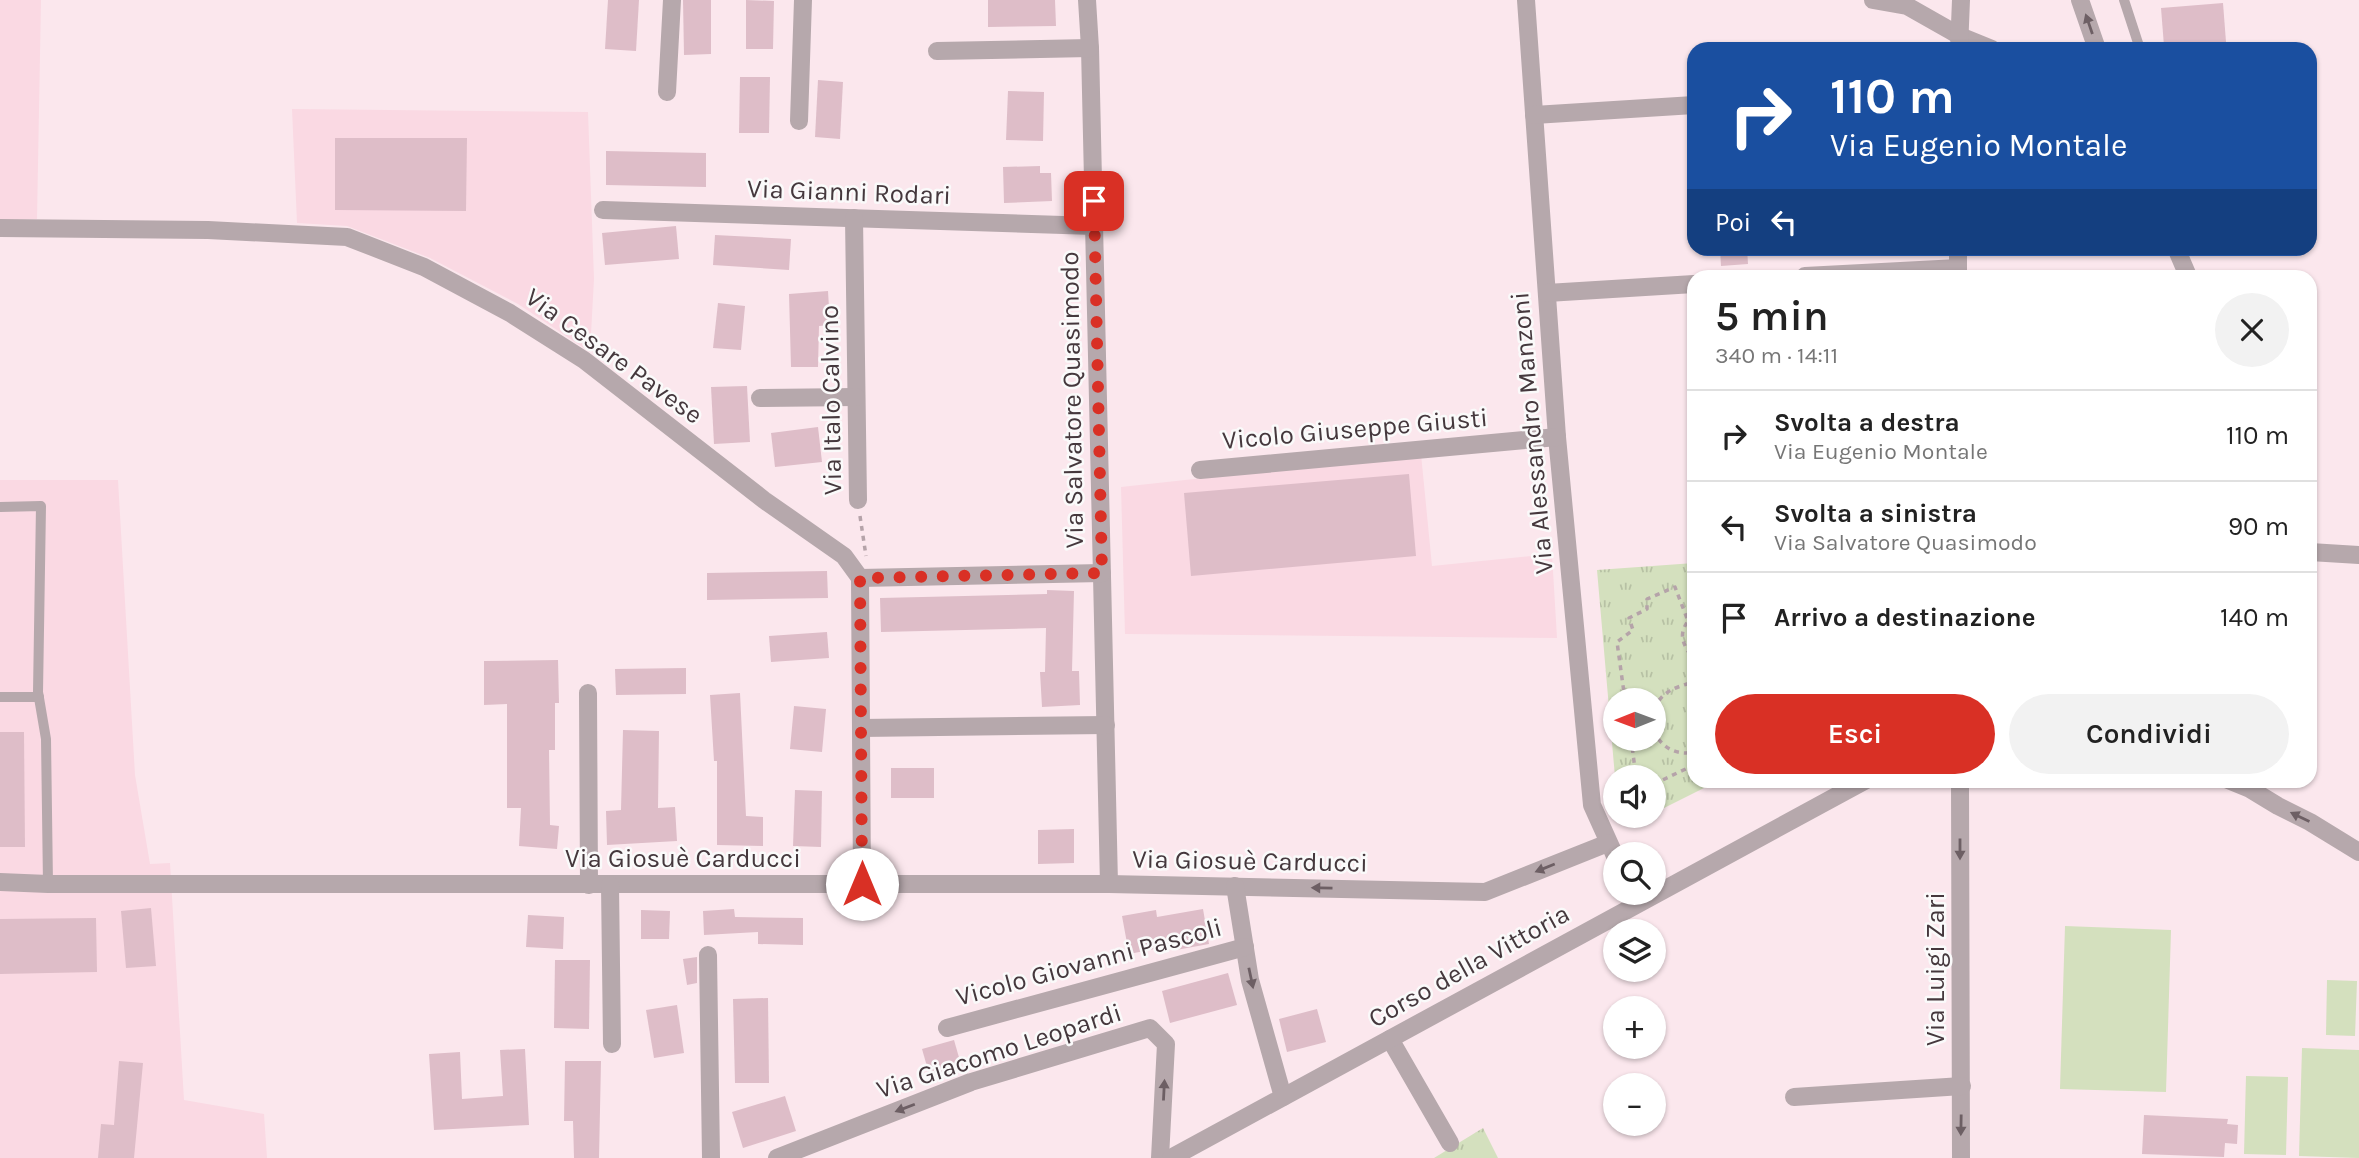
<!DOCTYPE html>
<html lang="it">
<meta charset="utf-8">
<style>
:root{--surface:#fff;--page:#f2f2f2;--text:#222;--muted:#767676;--line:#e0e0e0;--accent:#d93025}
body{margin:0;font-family:Karla,sans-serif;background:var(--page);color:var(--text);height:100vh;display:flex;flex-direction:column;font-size:26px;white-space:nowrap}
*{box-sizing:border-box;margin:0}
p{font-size:23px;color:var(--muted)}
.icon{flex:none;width:38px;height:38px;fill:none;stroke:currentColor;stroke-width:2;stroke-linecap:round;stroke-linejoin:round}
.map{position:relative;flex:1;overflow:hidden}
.sheet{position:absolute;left:1687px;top:270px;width:630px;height:518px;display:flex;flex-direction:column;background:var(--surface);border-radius:21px;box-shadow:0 2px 5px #0004}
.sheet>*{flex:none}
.top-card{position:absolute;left:1687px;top:42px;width:630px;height:214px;border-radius:21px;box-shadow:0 2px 5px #0004;background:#1a4fa0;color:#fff;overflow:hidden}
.needle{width:46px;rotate:269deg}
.fabs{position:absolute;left:1603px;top:688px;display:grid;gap:14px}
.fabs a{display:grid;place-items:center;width:63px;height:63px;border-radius:50%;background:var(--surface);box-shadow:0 2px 5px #0004;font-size:35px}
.pin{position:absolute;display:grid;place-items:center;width:60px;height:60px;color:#fff;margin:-30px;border-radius:14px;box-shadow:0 4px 10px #0006}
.me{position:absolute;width:77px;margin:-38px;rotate:0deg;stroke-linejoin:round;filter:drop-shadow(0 0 5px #0008)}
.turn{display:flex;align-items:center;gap:24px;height:147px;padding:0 28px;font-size:32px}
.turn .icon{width:91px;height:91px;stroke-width:2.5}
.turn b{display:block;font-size:49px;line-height:60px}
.then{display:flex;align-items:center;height:66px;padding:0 28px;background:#0003;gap:14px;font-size:26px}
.round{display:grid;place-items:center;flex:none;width:74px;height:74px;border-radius:37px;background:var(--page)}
.summary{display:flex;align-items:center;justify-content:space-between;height:119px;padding:0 28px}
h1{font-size:42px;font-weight:600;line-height:52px}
.primary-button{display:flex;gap:14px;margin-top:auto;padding:14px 28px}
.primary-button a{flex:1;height:80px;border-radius:42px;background:var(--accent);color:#fff;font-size:28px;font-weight:600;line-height:80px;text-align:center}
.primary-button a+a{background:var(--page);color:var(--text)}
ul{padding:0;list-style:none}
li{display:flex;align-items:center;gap:21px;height:91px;padding:0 28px;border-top:2px solid var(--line)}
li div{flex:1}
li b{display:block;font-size:26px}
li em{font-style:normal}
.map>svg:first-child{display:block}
.built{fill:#fad9e3}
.green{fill:#d4e0be}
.park{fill:url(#park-tufts);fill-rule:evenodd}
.building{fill:#debdc8}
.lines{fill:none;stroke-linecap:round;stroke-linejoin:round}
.path{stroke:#b5a3a9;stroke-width:3.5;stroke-dasharray:5 5;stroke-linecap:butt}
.service{stroke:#b6a8ac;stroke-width:10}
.minor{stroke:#b6a8ac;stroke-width:18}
.oneway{fill:#6d5f64}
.route{stroke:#d93025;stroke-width:12;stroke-dasharray:0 21.6}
.labels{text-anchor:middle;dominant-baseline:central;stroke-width:5;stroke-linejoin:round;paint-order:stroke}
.street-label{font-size:26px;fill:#45383d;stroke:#fafafa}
</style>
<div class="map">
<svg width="2359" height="1158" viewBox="0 0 2359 1158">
<defs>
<pattern id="park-tufts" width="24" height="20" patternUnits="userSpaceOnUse" patternTransform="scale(1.75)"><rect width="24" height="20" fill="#d4e0be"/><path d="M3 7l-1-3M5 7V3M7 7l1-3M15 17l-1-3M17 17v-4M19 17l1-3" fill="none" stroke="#b7c1a4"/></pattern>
</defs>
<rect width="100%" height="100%" fill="#fbe7ed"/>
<g class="built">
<path d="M 0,0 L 41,0 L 37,219 L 0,220 Z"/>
<path d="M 292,109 L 588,112 L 594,279 L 590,352 L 518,304 L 430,258 L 347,226 L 297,223 Z"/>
<path d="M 1421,454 L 1432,566 L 1552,554 L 1557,638 L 1125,634 L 1121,487 Z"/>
<path d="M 0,480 L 118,480 L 135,775 L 150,864 L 170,863 L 184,1100 L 264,1114 L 267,1158 L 0,1158 Z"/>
</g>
<g class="green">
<path d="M 2065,926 L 2171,930 L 2166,1092 L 2060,1089 Z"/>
<path d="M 2327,980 L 2357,981 L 2355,1036 L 2326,1035 Z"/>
<path d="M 2302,1048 L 2359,1050 L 2359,1158 L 2299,1156 Z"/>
<path d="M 2246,1076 L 2288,1077 L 2286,1155 L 2244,1154 Z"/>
</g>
<g class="park">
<path d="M 1694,563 L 1694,780 L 1718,781 L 1654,813 L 1654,777 L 1615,777 L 1597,570 ZM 1615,700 L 1654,700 L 1654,738 L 1615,738 Z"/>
<path d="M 1483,1128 L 1498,1158 L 1434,1158 Z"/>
</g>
<g class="building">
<path d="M 608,0 L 639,0 L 636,51 L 605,49 Z"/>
<path d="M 683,0 L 711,0 L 711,54 L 684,55 Z"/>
<path d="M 746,0 L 774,1 L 773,49 L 746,49 Z"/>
<path d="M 988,0 L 1055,0 L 1056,26 L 988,27 Z"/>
<path d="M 2223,3 L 2226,42 L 2164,46 L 2161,8 Z"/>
<path d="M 740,77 L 770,77 L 769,133 L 739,133 Z"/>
<path d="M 818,80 L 843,82 L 840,139 L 815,137 Z"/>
<path d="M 1008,91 L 1044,92 L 1043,141 L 1006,140 Z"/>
<path d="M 335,138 L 467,138 L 466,211 L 335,210 Z"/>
<path d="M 606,151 L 706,153 L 706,187 L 606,185 Z"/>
<path d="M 1040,166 L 1040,173 L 1051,173 L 1052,201 L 1004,203 L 1003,167 Z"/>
<path d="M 676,226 L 679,259 L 605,265 L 602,233 Z"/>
<path d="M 715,235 L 791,239 L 789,270 L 713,265 Z"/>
<path d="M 1720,248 L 1747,248 L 1748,264 L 1721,266 Z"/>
<path d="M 828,291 L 830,325 L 819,326 L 818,367 L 791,367 L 789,294 Z"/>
<path d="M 718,303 L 745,306 L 741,350 L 713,348 Z"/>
<path d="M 747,386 L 750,442 L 714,444 L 711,387 Z"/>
<path d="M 818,427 L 822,462 L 775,467 L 771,433 Z"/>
<path d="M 1409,474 L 1416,556 L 1191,576 L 1184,493 Z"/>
<path d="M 827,571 L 828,598 L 707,600 L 707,573 Z"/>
<path d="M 1047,590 L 1074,591 L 1072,671 L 1079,671 L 1080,705 L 1042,707 L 1040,672 L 1045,672 L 1046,628 L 881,632 L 880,598 L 1047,594 Z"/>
<path d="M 827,632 L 829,658 L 771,662 L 769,636 Z"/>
<path d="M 558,660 L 559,703 L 555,703 L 555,750 L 549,750 L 550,825 L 559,826 L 557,849 L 519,846 L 521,808 L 507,808 L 507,704 L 484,705 L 484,661 Z"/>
<path d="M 686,668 L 686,694 L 616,695 L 615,669 Z"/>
<path d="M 740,693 L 746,816 L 763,817 L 763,846 L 717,845 L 717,761 L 714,761 L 710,695 Z"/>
<path d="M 794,706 L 826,709 L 822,752 L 790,749 Z"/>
<path d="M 623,730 L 659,731 L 658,808 L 675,807 L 677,841 L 607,845 L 606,811 L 621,810 Z"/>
<path d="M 0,732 L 24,732 L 25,847 L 0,847 Z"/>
<rect x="891" y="768" width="43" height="30"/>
<path d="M 795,790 L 822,791 L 821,847 L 793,846 Z"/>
<path d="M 1074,829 L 1074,863 L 1038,864 L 1038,830 Z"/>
<path d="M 151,908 L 156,966 L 126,968 L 121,911 Z"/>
<path d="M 734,909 L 735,917 L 803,918 L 803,945 L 758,944 L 758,932 L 704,935 L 703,911 Z"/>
<path d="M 1203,909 L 1209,944 L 1176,950 L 1175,945 L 1129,954 L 1122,916 L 1156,910 L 1157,917 Z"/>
<path d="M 641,910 L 670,911 L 669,939 L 641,939 Z"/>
<path d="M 528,915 L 564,917 L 563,949 L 526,947 Z"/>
<path d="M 96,918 L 97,972 L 0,974 L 0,919 Z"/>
<path d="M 697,957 L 697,983 L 687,985 L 683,959 Z"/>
<path d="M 555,960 L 590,960 L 589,1029 L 554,1028 Z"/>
<path d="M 1228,973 L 1237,1005 L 1170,1023 L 1162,991 Z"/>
<path d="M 768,998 L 769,1083 L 735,1083 L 733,999 Z"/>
<path d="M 677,1005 L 684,1053 L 654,1058 L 646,1010 Z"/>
<path d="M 1317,1009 L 1326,1042 L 1287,1052 L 1279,1019 Z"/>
<path d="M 954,1040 L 962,1068 L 930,1077 L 922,1049 Z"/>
<path d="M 525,1049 L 529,1125 L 434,1130 L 429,1054 L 460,1052 L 462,1099 L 503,1096 L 500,1050 Z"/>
<path d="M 119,1061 L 143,1063 L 134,1158 L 98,1158 L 101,1124 L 114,1125 Z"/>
<path d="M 565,1061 L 601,1061 L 599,1158 L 574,1158 L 573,1121 L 564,1121 Z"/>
<path d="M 785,1096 L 796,1131 L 743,1148 L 732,1112 Z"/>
<path d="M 2144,1115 L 2228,1119 L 2227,1124 L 2238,1125 L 2237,1144 L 2225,1143 L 2224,1157 L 2142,1154 Z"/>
</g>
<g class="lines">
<g class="path">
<path d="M 860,516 L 866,556"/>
<path d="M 1693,592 L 1694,592"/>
<path d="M 1625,700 L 1617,642 L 1633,630 L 1629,618 L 1647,609 L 1647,599 L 1675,587 L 1688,621 C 1676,638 1686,646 1694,662"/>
<path d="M 1654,709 C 1662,691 1676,687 1694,682"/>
<path d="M 1654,730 C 1660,747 1676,756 1694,752"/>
<path d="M 1631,738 L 1636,777"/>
<path d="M 1654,784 L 1694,765"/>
</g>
<g class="service">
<path d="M 2124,0 L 2140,49"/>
<path d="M 0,507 L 41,506 L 38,692 L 46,739 L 48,884"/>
<path d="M 0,697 L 39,697"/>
</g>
<g class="minor">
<path d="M 1087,0 L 1090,48 L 1109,884"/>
<path d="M 1526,0 L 1557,437 L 1592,805 L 1615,856"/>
<path d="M 1873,0 L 1907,6 L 1960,36 L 1992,49"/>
<path d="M 2080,0 L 2097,49"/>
<path d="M 1959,49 L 1961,0"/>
<path d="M 937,51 L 1090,48"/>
<path d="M 667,92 L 672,0"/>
<path d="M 1534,115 L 1694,105"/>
<path d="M 799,121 L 803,0"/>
<path d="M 603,210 L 1094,226"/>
<path d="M 854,218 L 858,500"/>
<path d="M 0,228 L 208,230 L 347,237 L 424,267 L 510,313 L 584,360 L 764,500 L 844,556 L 860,578 L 862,884"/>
<path d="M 1958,248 L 1958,276"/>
<path d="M 2176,248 L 2188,276"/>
<path d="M 1805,276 L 1958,268"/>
<path d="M 1547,293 L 1694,284"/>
<path d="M 760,398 L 856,397"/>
<path d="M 1200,470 L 1557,437"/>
<path d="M 2310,552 L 2359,555"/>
<path d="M 860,578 L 1102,573"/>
<path d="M 588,693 L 589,885"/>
<path d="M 861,728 L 1106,725"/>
<path d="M 1960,780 L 1961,1158"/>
<path d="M 2228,780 L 2250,789 L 2278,806 L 2310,822 L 2359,852"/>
<path d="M 0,882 L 48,884 L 1109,884 L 1485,892 L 1608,843"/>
<path d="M 610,885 L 612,1044"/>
<path d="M 1235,886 L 1250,980 L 1283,1097"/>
<path d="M 708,955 L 711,1158"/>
<path d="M 947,1028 L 1245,947"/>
<path d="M 1390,1039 L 1450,1143"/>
<path d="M 1794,1097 L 1962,1086"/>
<path d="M 777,1158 L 971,1082 L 1150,1028 L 1166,1044 L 1160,1158"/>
<path d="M 1171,1158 L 1866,780"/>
</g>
</g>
<defs><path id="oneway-solid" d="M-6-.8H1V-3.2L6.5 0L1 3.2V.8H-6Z" transform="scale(1.75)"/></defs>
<g class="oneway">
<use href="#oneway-solid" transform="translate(2089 24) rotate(-109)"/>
<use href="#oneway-solid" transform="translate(2300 817) rotate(-154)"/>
<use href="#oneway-solid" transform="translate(1960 849) rotate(90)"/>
<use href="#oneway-solid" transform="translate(1545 868) rotate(158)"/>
<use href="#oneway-solid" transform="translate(1322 888) rotate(-179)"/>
<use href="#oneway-solid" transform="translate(1251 978) rotate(78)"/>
<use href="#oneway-solid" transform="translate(1164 1090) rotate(-87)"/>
<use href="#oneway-solid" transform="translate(905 1108) rotate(159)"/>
<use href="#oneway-solid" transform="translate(1961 1125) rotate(91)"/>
</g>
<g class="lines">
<path class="route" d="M 862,884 L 860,578 L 1102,573 L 1094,201"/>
</g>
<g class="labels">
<g class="street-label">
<text transform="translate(849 192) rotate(2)">Via Gianni Rodari</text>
<text transform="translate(614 356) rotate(36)">Via Cesare Pavese</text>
<text transform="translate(831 400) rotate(-91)">Via Italo Calvino</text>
<text transform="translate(1072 400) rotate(-91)">Via Salvatore Quasimodo</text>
<text transform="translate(1355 429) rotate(-5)">Vicolo Giuseppe Giusti</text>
<text transform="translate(1532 433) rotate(-95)">Via Alessandro Manzoni</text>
<text x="683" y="858">Via Giosuè Carducci</text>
<text transform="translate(1250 861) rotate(1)">Via Giosuè Carducci</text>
<text transform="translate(1089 962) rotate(-15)">Vicolo Giovanni Pascoli</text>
<text transform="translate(1469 966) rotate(-29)">Corso della Vittoria</text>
<text transform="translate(1935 969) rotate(-90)">Via Luigi Zari</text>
<text transform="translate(999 1051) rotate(-18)">Via Giacomo Leopardi</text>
</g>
</g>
</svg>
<div class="fabs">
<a><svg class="needle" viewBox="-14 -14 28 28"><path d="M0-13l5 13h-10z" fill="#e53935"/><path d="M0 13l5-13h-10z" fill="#767676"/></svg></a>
<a><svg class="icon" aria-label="sound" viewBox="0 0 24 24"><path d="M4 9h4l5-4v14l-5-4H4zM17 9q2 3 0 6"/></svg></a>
<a><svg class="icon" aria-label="search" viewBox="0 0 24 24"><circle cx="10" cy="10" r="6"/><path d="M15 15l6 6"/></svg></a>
<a><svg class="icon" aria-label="layers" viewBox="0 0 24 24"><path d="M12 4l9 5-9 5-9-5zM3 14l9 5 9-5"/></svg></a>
<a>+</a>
<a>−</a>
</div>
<div class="pin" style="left:1094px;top:201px;background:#d93025"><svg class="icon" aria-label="arrive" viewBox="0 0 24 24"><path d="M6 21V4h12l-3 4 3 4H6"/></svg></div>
<svg class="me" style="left:862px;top:884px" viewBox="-20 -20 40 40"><circle r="19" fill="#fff"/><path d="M0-13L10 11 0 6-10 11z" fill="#d93025"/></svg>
<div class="top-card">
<div class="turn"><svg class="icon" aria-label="right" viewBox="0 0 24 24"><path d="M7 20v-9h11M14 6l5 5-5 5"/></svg><div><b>110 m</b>Via Eugenio Montale</div></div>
<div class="then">Poi<svg class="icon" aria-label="left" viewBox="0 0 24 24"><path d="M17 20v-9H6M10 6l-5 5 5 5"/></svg></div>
</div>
<section class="sheet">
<div class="summary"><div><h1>5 min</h1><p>340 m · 14:11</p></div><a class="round"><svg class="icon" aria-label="close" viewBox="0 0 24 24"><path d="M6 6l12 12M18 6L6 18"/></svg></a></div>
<ul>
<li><svg class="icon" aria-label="right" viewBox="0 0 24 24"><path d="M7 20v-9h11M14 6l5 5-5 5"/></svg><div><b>Svolta a destra</b><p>Via Eugenio Montale</p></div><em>110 m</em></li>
<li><svg class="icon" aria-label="left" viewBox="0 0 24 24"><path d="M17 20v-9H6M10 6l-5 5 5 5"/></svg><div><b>Svolta a sinistra</b><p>Via Salvatore Quasimodo</p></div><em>90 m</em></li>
<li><svg class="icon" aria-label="arrive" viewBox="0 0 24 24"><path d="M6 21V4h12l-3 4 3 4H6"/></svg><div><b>Arrivo a destinazione</b></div><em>140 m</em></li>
</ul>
<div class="primary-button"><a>Esci</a><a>Condividi</a></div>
</section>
</div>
